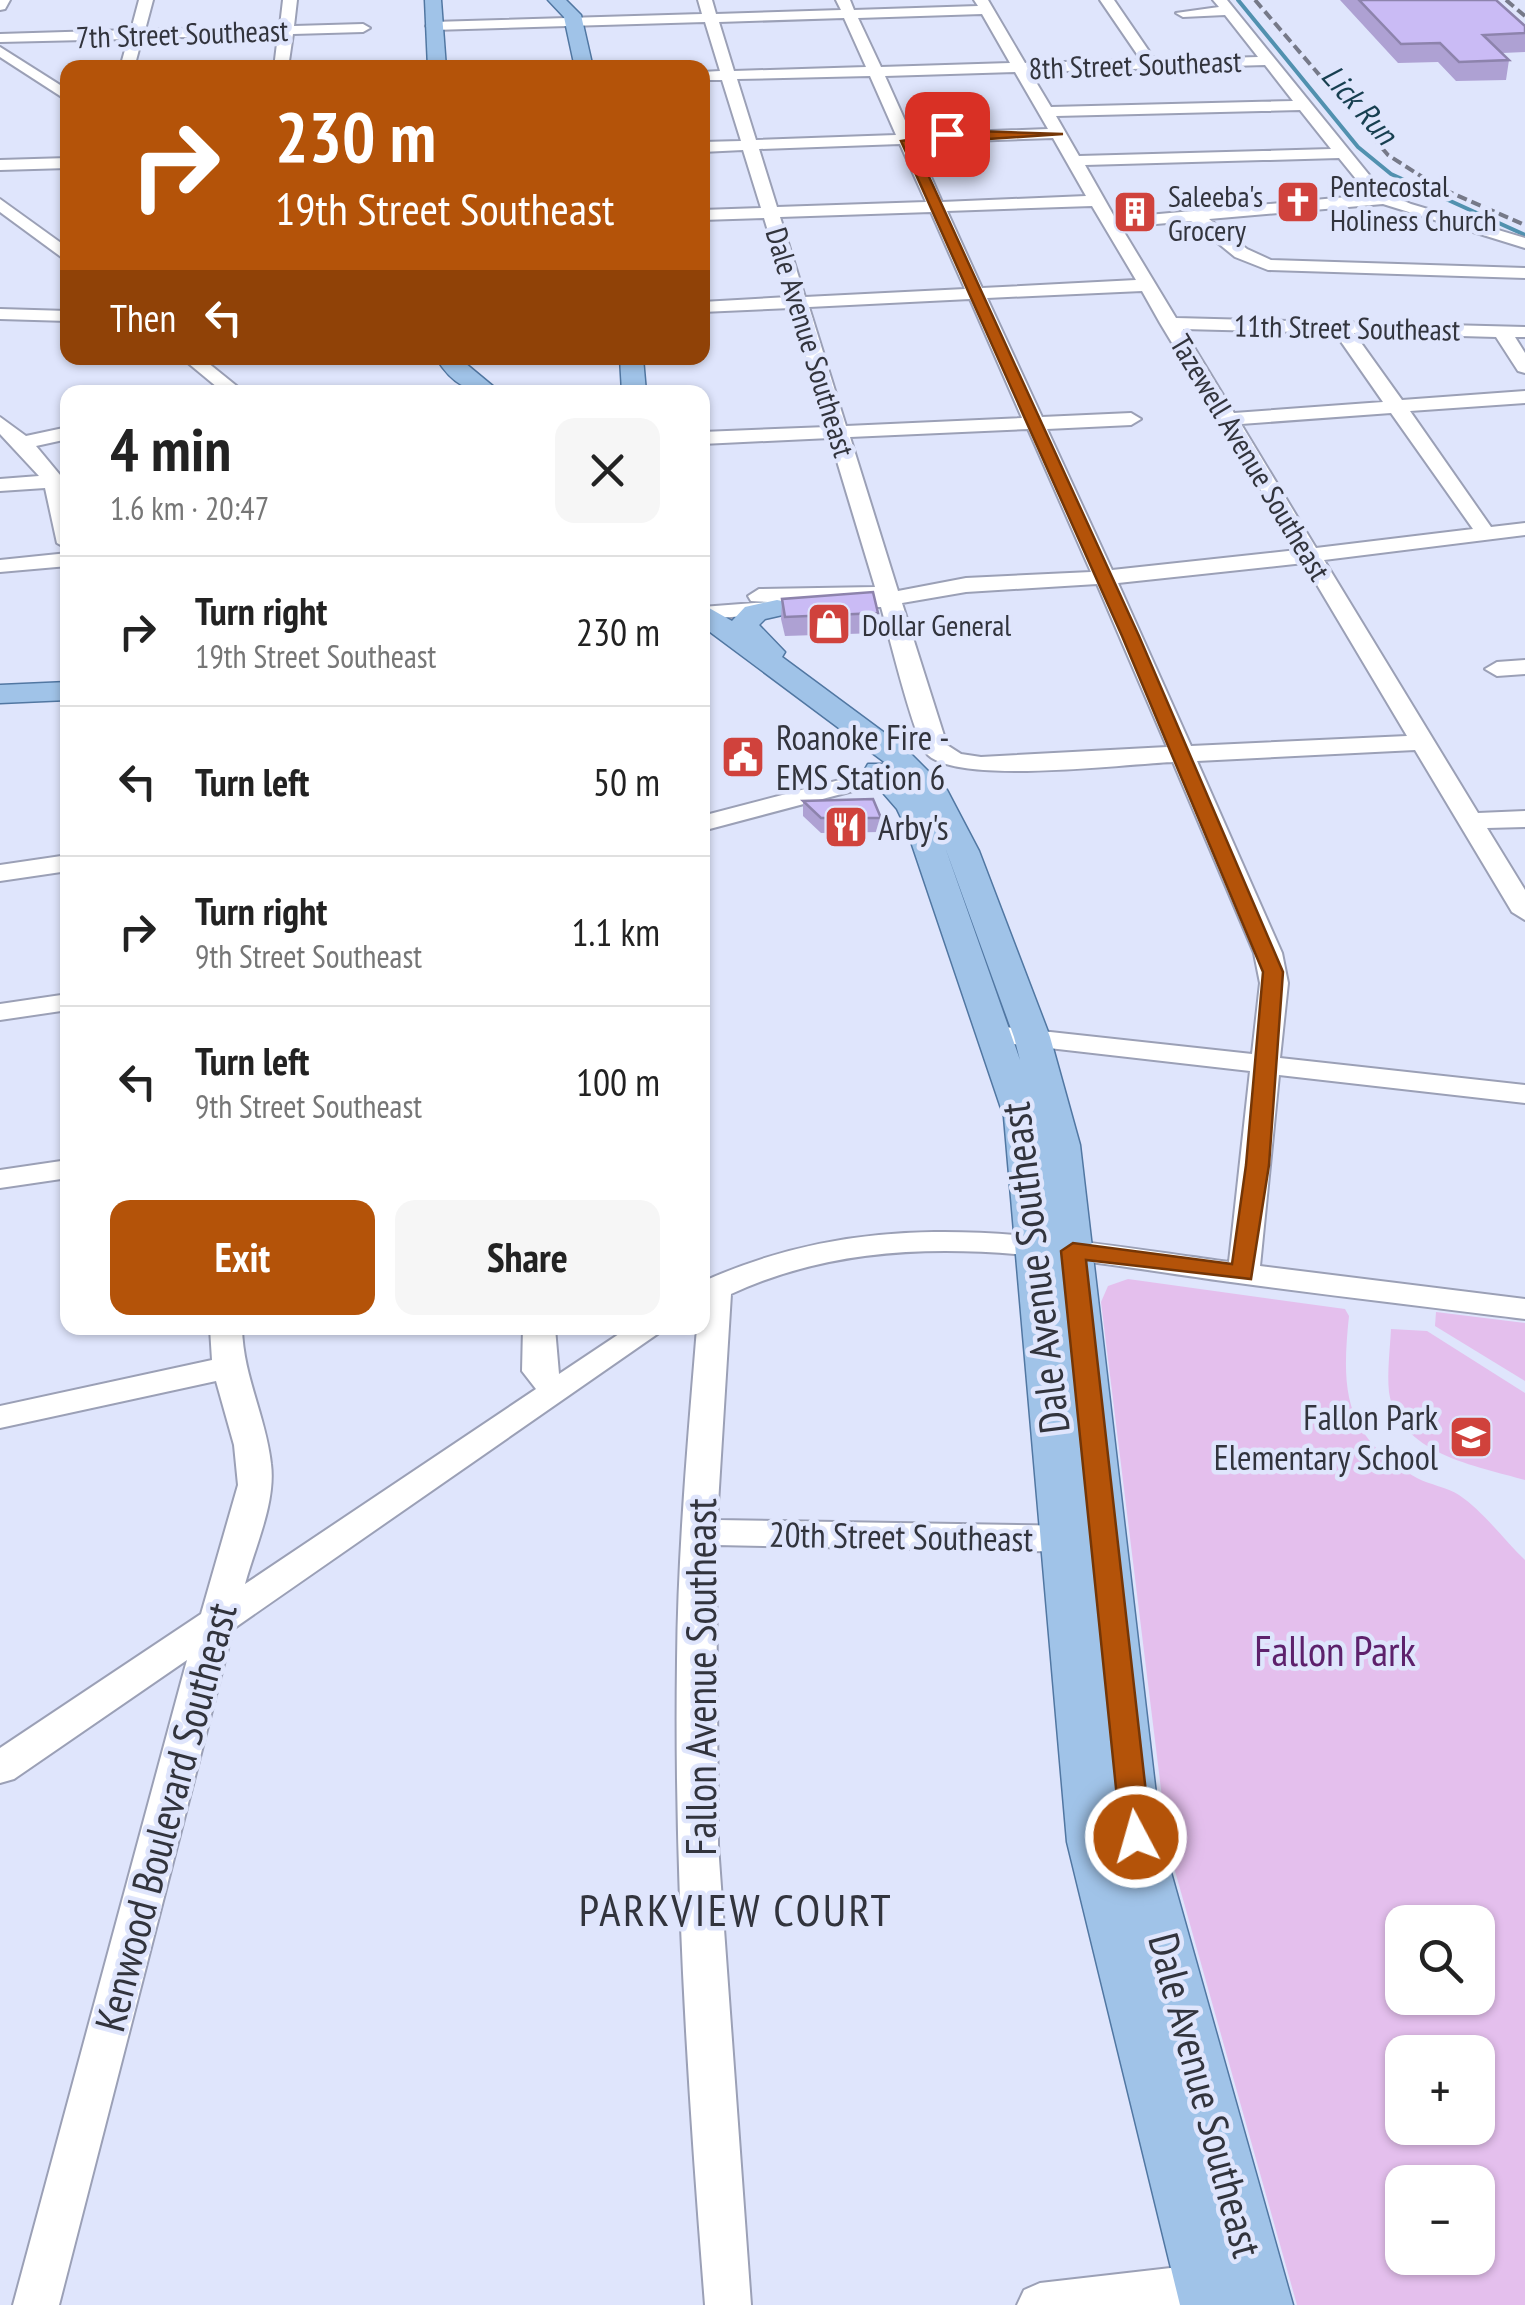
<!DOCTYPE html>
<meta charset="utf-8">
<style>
:root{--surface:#fff;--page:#f6f6f6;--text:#222;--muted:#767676;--line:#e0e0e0;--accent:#b45309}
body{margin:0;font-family:"PT Sans Narrow",sans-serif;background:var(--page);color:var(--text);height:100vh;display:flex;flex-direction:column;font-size:38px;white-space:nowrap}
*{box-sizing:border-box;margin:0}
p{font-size:32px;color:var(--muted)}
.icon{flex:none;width:55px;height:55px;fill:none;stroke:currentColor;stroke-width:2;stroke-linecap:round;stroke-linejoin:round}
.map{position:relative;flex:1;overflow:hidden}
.details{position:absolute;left:60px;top:385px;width:650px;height:950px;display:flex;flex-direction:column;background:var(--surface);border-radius:20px;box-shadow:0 2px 8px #0004}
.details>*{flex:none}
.guide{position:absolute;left:60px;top:60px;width:650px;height:305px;border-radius:20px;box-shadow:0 2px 8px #0004;background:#b45309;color:#fff;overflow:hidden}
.fabs{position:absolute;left:1385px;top:1905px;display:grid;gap:20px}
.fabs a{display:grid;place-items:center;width:110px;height:110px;border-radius:20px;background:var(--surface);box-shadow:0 2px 8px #0004;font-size:50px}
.pin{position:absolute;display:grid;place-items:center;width:85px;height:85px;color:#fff;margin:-42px;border-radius:20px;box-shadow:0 5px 15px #0006}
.me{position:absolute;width:110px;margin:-55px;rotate:354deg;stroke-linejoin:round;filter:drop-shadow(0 0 8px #0008)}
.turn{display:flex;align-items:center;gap:35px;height:210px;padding:0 50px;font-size:45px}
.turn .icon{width:130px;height:130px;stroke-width:2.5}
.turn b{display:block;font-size:70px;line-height:85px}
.then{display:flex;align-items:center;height:95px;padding:0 50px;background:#0003;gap:20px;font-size:38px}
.round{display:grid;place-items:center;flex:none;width:105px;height:105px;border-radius:20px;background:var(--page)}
.overview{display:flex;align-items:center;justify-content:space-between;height:170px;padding:0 50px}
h1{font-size:60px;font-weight:600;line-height:75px}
.button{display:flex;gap:20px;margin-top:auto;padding:20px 50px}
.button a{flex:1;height:115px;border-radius:20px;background:var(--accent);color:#fff;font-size:40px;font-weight:600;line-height:115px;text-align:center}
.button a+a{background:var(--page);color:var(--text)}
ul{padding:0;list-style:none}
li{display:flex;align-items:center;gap:30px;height:150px;padding:0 50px;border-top:2px solid var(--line)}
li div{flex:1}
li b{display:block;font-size:38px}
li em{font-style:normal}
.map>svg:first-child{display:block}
.green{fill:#e4bfed;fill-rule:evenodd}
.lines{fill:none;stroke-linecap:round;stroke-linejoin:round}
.stream{stroke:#5191af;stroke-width:4}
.minor-casing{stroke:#9ba0b6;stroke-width:4}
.major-casing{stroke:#5177a2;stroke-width:3}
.minor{fill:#fff;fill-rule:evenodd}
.major{fill:#a0c3e8;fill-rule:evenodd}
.rail{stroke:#767988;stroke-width:4;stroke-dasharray:10 5;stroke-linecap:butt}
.wall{fill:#aea1d3}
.building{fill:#cabbf5;stroke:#8d83ac;stroke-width:2.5}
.route{fill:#b45309;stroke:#753606;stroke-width:2.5}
.labels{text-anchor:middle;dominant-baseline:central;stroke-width:9;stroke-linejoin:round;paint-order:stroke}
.far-street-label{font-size:30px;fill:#32343d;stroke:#dfe5fc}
.far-poi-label{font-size:30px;fill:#32343d;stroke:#dfe5fc;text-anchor:start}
.far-water-label{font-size:32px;font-style:italic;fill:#173f50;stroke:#dfe5fc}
.poi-label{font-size:35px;fill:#32343d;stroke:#dfe5fc;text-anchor:start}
.street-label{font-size:35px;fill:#32343d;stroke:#dfe5fc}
.near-street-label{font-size:42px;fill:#32343d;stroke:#dfe5fc}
.near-park-label{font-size:42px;fill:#5d216c;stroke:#dfe5fc}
.near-neighbourhood-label{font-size:45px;letter-spacing:2.5px;fill:#32343d;stroke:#dfe5fc}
</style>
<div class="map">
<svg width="1525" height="2305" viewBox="0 0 1525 2305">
<rect width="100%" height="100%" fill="#dfe5fc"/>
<g class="green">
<path d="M 1128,1279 L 1345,1309 L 1349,1316 C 1341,1392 1344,1437 1417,1478 C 1430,1485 1447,1487 1459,1495 C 1483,1511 1504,1540 1525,1560 L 1525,2305 L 1297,2305 L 1168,1846 L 1101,1302 L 1108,1286 ZM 1402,1922 L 1478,1922 L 1478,1998 L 1402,1998 ZM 1478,2052 L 1478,2128 L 1402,2128 L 1402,2052 ZM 1478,2182 L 1478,2258 L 1402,2258 L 1402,2182 Z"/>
<path d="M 1436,1312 L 1525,1323 L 1525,1381 L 1435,1326 Z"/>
<path d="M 1391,1329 L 1427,1331 L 1525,1393 L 1525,1480 C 1477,1466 1398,1454 1389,1392 C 1387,1372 1390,1349 1391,1329 Z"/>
</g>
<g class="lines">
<path class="stream" d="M 1238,0 L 1358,147 L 1391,174 L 1525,235"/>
<defs>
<g id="minor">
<path d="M 0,0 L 10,0 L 5,9 L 0,10 Z"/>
<path d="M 139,0 L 153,0 L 145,30 L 280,26 L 283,0 L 297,0 L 294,26 L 363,24 L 370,28 L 363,32 L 293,34 L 288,68 L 274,68 L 278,35 L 142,38 L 134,68 L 120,68 L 128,39 L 0,42 L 0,34 L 131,30 Z"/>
<path d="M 698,0 L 712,0 L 716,14 L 841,10 L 836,0 L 850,0 L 854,10 L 978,6 L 974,0 L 988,0 L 1025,63 L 1141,60 L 1100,0 L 1114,0 L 1155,60 L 1258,57 L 1225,15 L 1183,17 L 1176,13 L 1219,7 L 1213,0 L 1227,0 L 1383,192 L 1411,204 L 1525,238 L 1525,248 L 1383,204 L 1209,219 L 1247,249 L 1271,260 L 1525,268 L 1525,278 L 1268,270 L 1235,257 L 1191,221 L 1121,227 L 1176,318 L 1525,327 L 1525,337 L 1515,337 L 1525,353 L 1525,373 L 1518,371 L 1496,337 L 1354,333 L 1402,400 L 1525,391 L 1525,403 L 1410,411 L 1491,527 L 1525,523 L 1525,535 L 1324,560 L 1478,813 L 1525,811 L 1525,827 L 1487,828 L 1525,890 L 1525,920 L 1512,912 L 1415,750 L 1197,761 L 1282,953 L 1288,983 L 1280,1058 L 1525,1085 L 1525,1103 L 1279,1075 L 1260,1266 L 1525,1299 L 1525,1319 C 1422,1306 1319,1294 1216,1280 C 1053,1257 886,1222 731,1294 L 717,1520 L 1081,1526 L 1094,1530 L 1099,1539 L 1094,1548 L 1081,1552 L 716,1545 L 718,1845 L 751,2305 L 705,2305 C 688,2091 674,1876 677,1661 C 678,1549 688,1439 697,1328 L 702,1328 L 702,1282 C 881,1201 1042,1237 1229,1262 L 1250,1071 L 996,1042 L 982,1034 L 996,1026 L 1252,1054 L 1260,983 L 1254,953 L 1173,762 C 1125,764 960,785 928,755 C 915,743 888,631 881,607 L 863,607 L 859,598 L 782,601 L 792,608 L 789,613 L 702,619 L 702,607 L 768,602 L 751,601 L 748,596 L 759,589 L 875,587 L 830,438 L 702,444 L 702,432 L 827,427 L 791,308 L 702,312 L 702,302 L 788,297 L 764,218 L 702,220 L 702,210 L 761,208 L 743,150 L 702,152 L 702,142 L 741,141 L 722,80 L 702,80 L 702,72 L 720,71 L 705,22 L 433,30 L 426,26 L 433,22 L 702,14 ZM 982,14 L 1010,63 L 881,67 L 858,18 ZM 844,18 L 866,67 L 734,71 L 719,22 ZM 1265,65 L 1293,101 L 1051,107 L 1030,72 ZM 1015,72 L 1048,129 L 911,134 L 885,76 ZM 870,76 L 896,135 L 756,140 L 737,79 ZM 1300,110 L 1331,149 L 1079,156 L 1056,116 ZM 1053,138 L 1086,196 L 942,202 L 916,143 ZM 900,144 L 926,202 L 777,207 L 759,149 ZM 1339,158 L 1369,195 L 1115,218 L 1085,165 ZM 1092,206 L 1136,280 L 982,288 L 947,211 ZM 931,212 L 965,289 L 805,297 L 780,217 ZM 1142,291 L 1160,323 L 1297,550 L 1112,570 L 1047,429 L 1131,425 L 1141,419 L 1131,413 L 1042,417 L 987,298 ZM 970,299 L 1022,418 L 846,426 L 809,307 ZM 1183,329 L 1335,333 L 1383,402 L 1234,413 ZM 1391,413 L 1473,529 L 1316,548 L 1241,424 ZM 1028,429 L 1091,572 L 966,578 L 898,591 L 850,437 ZM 1304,563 L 1407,736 L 1191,746 L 1118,583 ZM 1097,584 L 1167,747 L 981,757 L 961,754 L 947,745 L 902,603 L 966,592 Z"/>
<path d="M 0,47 L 68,90 L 68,101 L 0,57 Z"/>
<path d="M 68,158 L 68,168 L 0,170 L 0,160 Z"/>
<path d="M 0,199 L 68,248 L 68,262 L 0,212 Z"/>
<path d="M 0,309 L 68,311 L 68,321 L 0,319 Z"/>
<path d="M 182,358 L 202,358 L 244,392 L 223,392 Z"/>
<path d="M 0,417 L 26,436 L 68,427 L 68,439 L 36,446 L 65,481 L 68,549 L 57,543 L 45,488 L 0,491 L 0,479 L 39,476 L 0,434 Z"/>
<path d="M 68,553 L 68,566 L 0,572 L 0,560 Z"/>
<path d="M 1525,660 L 1525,674 L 1497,676 L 1485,669 L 1497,662 Z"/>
<path d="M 908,762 L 917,764 L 920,769 L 917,774 L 702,831 L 702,816 Z"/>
<path d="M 68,855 L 68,871 L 0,881 L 0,865 Z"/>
<path d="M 68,994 L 68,1010 L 0,1020 L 0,1004 Z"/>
<path d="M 68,1160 L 68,1178 L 0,1188 L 0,1170 Z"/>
<path d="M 210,1328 L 242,1328 C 243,1376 266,1417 271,1464 C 276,1502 255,1547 245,1584 L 536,1389 L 522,1371 L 523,1328 L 555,1328 L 559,1374 L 628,1328 L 666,1328 L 233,1629 L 59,2305 L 13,2305 L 187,1660 L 14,1779 L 0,1783 L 0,1748 L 201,1614 L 238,1485 L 234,1445 L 216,1381 L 0,1428 L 0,1406 L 212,1360 Z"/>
<path d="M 1214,2263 L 1230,2269 L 1237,2284 L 1230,2299 L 1215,2305 L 1017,2305 L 1024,2290 L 1040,2283 Z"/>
</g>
<g id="major">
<path d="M 425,0 L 441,0 L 446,68 L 428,68 Z"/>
<path d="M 548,0 L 566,0 L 581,15 L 593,68 L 575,68 L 564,17 Z"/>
<path d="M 436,358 L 459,358 L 500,392 C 469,394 452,384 436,358 Z"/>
<path d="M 620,358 L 643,358 L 646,392 L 622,392 Z"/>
<path d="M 777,600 L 787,602 L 791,608 L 787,614 L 765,619 L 759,625 L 785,652 L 782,657 L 905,748 L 947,790 L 979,851 L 1050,1037 L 1080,1145 L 1161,1837 L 1293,2305 L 1180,2305 L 1067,1842 L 1004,1117 L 907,830 L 897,809 L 864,771 L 868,764 L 887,764 L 702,626 L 702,604 L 732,621 L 745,607 ZM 945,847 L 1014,1037 L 1020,1060 Z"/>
<path d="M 68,682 L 68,700 L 0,703 L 0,685 Z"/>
</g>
</defs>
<use href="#minor" class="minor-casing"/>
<use href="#major" class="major-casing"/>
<use href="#minor" class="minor"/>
<use href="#major" class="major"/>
<g class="rail">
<path d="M 1255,0 L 1388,155 L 1438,187 L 1525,225"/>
<path d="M 1506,0 L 1525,16"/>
</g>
</g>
<g class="wall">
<path d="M 1340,0 L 1496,0 L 1525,26 L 1525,52 L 1502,53 L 1509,60 L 1506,80 L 1456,81 L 1438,62 L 1398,63 Z"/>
<path d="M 782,599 L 878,613 L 878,633 L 785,636 L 781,619 Z"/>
<path d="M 803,801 L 881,818 L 880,832 L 821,833 L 803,816 Z"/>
</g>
<g class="building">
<path d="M 1359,0 L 1496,0 L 1525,26 L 1525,33 L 1483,35 L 1509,60 L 1459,62 L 1440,43 L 1401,44 Z"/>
<path d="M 873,592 L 878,613 L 785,617 L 782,599 Z"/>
<path d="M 873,799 L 881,818 L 821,818 L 803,801 Z"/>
</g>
<path class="route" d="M 947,130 L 1063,134 L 914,144 L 1139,636 L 1283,972 L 1269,1165 L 1251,1279 L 1086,1260 L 1151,1837 L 1147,1846 L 1136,1849 L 1126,1846 L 1121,1837 L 1061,1251 L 1073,1243 L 1232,1264 L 1246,1165 L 1263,972 L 1122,636 L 901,141 L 942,135 Z"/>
<defs>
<symbol id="church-square" viewBox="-11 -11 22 22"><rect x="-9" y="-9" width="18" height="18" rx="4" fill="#d0423c" stroke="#dfe5fc"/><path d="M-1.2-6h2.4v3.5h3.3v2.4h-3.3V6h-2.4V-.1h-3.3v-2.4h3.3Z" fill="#fff"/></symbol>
<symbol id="building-square" viewBox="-11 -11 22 22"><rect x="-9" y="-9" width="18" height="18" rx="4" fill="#d0423c" stroke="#dfe5fc"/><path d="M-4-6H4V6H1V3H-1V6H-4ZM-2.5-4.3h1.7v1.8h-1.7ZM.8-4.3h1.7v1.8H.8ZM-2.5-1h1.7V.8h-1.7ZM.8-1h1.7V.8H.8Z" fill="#fff"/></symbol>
<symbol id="shop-square" viewBox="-11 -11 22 22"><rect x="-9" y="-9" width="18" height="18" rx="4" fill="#d0423c" stroke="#dfe5fc"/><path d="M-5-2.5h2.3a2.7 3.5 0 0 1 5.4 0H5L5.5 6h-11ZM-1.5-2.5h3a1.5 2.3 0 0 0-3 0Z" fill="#fff"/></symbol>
<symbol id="civic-square" viewBox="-11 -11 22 22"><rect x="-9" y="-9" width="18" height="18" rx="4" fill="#d0423c" stroke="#dfe5fc"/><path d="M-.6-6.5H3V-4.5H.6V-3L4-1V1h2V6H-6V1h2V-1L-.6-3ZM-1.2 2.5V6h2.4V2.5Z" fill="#fff"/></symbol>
<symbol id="restaurant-square" viewBox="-11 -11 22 22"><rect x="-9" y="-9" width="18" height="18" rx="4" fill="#d0423c" stroke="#dfe5fc"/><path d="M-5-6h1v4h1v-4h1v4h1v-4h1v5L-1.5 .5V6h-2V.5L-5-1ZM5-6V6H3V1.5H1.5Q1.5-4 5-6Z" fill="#fff"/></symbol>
<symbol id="school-square" viewBox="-11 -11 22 22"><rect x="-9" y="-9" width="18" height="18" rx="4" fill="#d0423c" stroke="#dfe5fc"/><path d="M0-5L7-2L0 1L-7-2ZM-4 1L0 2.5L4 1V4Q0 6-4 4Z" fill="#fff"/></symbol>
</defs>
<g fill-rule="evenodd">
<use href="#church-square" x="1273" y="177" width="50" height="50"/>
<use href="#building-square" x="1110" y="187" width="50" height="50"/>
<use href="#shop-square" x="804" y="599" width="50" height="50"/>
<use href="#civic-square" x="718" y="732" width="50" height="50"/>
<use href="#restaurant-square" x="821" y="802" width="50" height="50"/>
<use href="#school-square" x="1446" y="1412" width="50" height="50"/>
</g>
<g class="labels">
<g class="far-street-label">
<text transform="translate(182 33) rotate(-2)">7th Street Southeast</text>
<text transform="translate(1135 64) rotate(-2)">8th Street Southeast</text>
<text transform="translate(1347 327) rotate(1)">11th Street Southeast</text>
<text transform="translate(811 342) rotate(73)">Dale Avenue Southeast</text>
<text transform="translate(1251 457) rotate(59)">Tazewell Avenue Southeast</text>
</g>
<g class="far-poi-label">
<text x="1330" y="185">Pentecostal<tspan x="1330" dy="34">Holiness Church</tspan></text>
<text x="1168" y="195">Saleeba's<tspan x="1168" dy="34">Grocery</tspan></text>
<text x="862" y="624">Dollar General</text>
</g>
<g class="far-water-label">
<text transform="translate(1360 104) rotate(48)">Lick Run</text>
</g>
<g class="poi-label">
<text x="776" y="737">Roanoke Fire -<tspan x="776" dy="40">EMS Station 6</tspan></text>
<text x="878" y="827">Arby's</text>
<text x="1438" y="1417" text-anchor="end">Fallon Park<tspan x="1438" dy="40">Elementary School</tspan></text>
</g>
<g class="street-label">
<text transform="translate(901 1536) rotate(1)">20th Street Southeast</text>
</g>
<g class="near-street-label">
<text transform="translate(1034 1268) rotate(-97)">Dale Avenue Southeast</text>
<text transform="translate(700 1677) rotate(-90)">Fallon Avenue Southeast</text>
<text transform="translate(165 1817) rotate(-75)">Kenwood Boulevard Southeast</text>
<text transform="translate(1206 2095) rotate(75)">Dale Avenue Southeast</text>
</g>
<g class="near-park-label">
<text x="1335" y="1650">Fallon Park</text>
</g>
<g class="near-neighbourhood-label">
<text x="736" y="1909">PARKVIEW COURT</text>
</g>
</g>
</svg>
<div class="fabs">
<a><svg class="icon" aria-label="search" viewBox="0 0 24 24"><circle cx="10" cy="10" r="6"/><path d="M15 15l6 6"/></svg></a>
<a>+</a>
<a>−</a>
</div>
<div class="pin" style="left:947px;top:134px;background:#d93025"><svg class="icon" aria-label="arrive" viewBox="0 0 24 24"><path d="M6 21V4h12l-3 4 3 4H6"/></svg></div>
<svg class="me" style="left:1136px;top:1837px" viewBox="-20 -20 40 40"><circle r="17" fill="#b45309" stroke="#fff" stroke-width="3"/><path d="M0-11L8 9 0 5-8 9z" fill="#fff"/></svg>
<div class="guide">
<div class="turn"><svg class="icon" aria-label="right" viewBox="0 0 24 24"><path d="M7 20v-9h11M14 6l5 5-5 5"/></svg><div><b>230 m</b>19th Street Southeast</div></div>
<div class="then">Then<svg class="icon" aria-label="left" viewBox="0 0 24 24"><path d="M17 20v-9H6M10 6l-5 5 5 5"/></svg></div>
</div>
<section class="details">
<div class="overview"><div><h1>4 min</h1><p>1.6 km · 20:47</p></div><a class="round"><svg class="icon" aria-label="close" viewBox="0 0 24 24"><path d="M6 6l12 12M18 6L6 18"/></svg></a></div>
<ul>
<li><svg class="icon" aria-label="right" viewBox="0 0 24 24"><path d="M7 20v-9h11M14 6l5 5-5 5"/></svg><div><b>Turn right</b><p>19th Street Southeast</p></div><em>230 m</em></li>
<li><svg class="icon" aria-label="left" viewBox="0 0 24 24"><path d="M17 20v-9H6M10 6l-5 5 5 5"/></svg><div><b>Turn left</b></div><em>50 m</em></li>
<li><svg class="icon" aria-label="right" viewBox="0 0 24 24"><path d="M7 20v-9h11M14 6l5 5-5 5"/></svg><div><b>Turn right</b><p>9th Street Southeast</p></div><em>1.1 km</em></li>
<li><svg class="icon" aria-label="left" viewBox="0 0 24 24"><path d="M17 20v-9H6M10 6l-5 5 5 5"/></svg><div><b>Turn left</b><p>9th Street Southeast</p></div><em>100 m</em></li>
</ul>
<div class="button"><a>Exit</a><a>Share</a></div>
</section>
</div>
